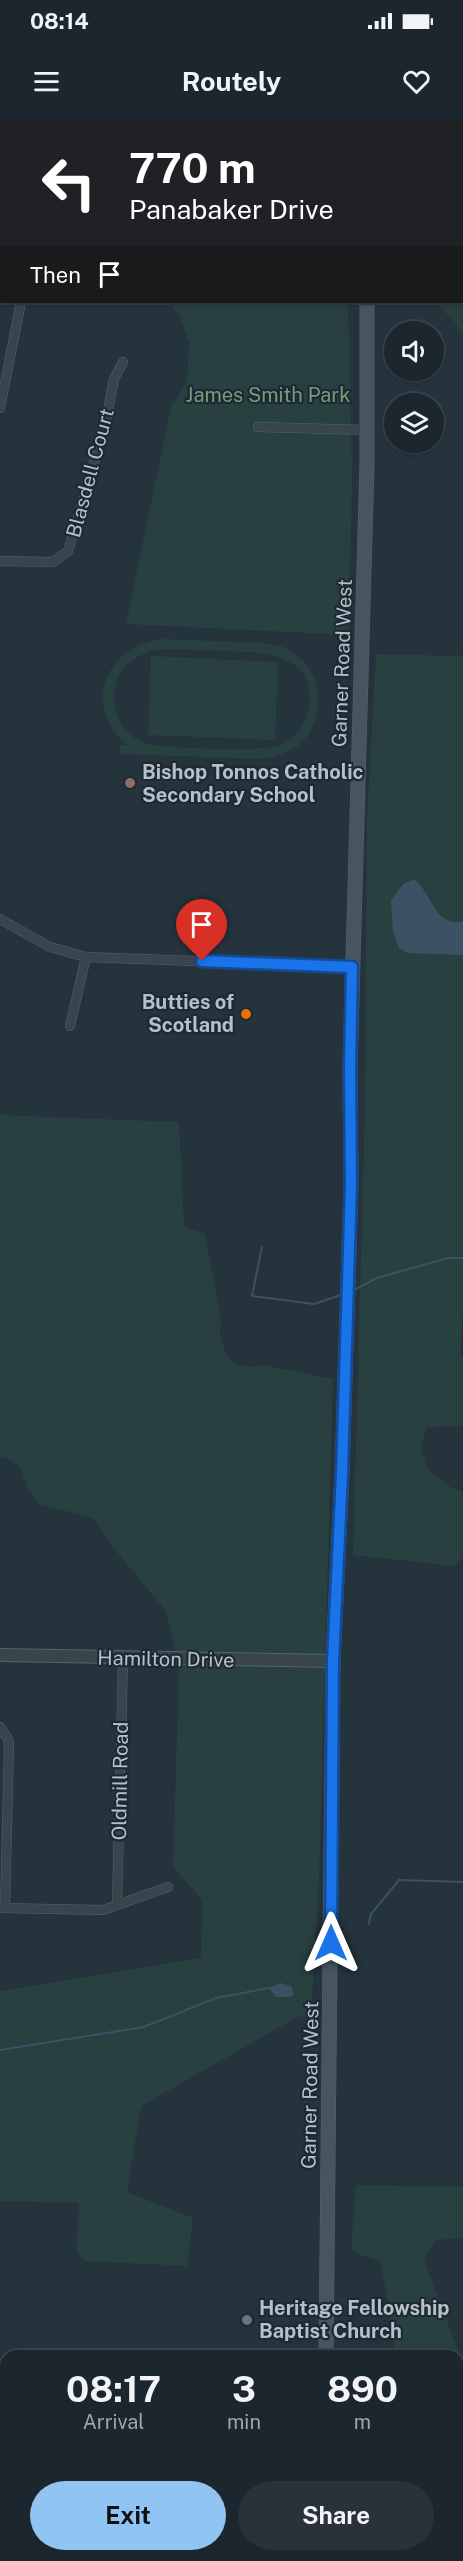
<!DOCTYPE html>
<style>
:root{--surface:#1c262e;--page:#29323a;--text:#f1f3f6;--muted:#a0a5aa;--line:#3a434a;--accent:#90c5f3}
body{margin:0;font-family:"Public Sans",sans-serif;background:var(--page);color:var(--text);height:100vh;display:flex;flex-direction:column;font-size:22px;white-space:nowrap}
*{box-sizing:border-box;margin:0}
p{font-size:20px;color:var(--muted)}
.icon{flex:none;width:33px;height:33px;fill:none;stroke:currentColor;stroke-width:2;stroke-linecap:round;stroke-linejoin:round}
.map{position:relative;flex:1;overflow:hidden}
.details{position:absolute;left:0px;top:2230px;width:464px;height:212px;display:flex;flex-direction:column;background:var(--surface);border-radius:18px 18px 0 0;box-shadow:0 2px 4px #0004,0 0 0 2px var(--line)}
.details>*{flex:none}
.top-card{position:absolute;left:0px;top:0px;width:464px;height:183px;box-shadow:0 2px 4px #0004,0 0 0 2px var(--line);background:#202124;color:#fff;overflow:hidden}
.controls{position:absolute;left:384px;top:201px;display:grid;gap:12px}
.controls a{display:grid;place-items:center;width:60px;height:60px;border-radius:50%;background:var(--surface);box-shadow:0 2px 4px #0004,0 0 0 2px var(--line);font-size:30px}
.pin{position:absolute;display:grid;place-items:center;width:51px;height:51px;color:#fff;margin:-62px -26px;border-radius:50% 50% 50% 0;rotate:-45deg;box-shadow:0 0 6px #0007}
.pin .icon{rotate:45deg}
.me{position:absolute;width:66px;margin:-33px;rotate:0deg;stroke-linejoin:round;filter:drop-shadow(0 0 4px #0008)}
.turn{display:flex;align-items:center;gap:21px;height:126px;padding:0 30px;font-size:27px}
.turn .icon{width:78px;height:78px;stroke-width:2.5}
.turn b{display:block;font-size:42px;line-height:51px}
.then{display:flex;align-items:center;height:57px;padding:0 30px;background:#0003;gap:12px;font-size:22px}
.eta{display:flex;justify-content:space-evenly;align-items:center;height:102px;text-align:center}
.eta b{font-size:36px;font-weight:700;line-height:42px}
.cta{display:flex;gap:12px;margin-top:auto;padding:12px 30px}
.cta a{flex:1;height:69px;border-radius:36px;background:var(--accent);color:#111;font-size:24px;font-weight:700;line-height:69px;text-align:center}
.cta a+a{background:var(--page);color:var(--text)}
.status{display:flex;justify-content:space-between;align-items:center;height:42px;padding:0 30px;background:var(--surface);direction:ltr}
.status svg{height:16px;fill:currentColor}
header{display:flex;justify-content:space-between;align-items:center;height:78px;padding:0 30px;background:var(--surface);font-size:27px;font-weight:700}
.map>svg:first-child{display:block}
.green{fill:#28403f;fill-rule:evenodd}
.water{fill:#3a5264}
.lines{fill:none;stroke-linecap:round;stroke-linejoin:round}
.stream{stroke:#3a5264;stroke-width:2}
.minor-casing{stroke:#57636b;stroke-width:10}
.tertiary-casing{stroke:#57636b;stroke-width:14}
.secondary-casing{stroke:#57636b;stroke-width:15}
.minor{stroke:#39454d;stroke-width:9}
.tertiary{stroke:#39454d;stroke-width:12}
.secondary{stroke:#485560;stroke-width:14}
.route-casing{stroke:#114b97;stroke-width:15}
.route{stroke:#1a73e8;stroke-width:10}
.education-dot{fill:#8d6e63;stroke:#1e2a33;stroke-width:2}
.food-dot{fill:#e8710a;stroke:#1e2a33;stroke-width:2}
.worship-dot{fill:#6b7280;stroke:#1e2a33;stroke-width:2}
.labels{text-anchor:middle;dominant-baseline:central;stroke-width:4.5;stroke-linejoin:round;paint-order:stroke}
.park-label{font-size:20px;fill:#759d78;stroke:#1e2a33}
.street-label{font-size:20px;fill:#b5c0c8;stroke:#1e2a33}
.poi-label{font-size:20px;font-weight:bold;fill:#b5c0c8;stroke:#1e2a33;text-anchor:start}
</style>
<div class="status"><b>08:14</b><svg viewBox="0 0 49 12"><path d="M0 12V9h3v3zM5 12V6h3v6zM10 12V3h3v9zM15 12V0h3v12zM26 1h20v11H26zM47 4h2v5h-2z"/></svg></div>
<header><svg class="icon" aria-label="menu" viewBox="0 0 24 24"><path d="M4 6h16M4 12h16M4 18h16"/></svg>Routely<svg class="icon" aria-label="heart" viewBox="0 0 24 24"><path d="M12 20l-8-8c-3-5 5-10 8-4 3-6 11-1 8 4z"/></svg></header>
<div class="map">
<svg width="463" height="2441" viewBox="0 0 463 2441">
<rect width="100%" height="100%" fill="#25333d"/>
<g class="green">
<path d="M 462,155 L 463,155 L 463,215 L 454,201 L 435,182 L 462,182 Z"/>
<path d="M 169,182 L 348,182 L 352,353 L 349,515 L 126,504 L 171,287 L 187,263 L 189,223 L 179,195 Z"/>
<path d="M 163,519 L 262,523 L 284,527 L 306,543 L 314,556 L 319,575 L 316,599 L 308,615 L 298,626 L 275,637 L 259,639 L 120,634 L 120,625 L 128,625 C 80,588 106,524 163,519 ZM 165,529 C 185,530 205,530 224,531 C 262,532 316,532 309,587 C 307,604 296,618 280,625 C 264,632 161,629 144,623 C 132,618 121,607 117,594 C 104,560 132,530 165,529 Z"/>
<path d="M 376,534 L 463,536 L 463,1194 L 460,1234 L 463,1238 L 463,1306 L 428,1307 L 420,1325 L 427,1348 L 450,1367 L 463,1372 L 463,1438 L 453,1446 L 353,1435 L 365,989 L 367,699 Z"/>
<path d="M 151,536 L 278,542 L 275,620 L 148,615 Z"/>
<path d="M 0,995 L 179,1002 L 184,1107 L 205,1114 L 221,1199 L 220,1218 L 227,1236 L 237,1245 L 252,1247 L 263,1245 L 333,1259 L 319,1757 L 311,1896 L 297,1897 L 141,1986 L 127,2072 L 193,2098 L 187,2146 L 85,2141 L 76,2131 L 79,2083 L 0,2081 L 0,1871 L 201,1838 L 202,1780 L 173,1747 L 179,1549 L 166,1491 L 112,1426 L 93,1398 L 39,1384 L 27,1368 L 21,1348 L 5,1337 L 0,1338 Z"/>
<path d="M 356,2065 L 463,2067 L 463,2118 L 435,2120 L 424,2140 L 463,2244 L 463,2441 L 331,2441 L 331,2436 L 458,2436 L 458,2236 L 396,2236 L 381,2142 L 351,2131 Z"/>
<path d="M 0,2303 L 6,2305 L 6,2396 L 0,2394 Z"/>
</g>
<g class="water">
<path d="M 414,759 C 434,775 432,805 463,802 L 463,835 L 408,833 L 399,828 L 393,811 L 391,780 L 403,764 Z"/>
<path d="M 280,1863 L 291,1866 L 294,1875 L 289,1877 L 276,1877 L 269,1868 Z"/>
</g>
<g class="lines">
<g class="stream">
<path d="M 262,1127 L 252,1176 L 314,1184 L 344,1174"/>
<path d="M 352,1171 L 377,1158 L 448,1138 L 463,1138"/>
<path d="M 369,1804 L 371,1794 L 399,1760 L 463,1762"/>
<path d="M 0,1930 L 144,1907 L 216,1878 L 269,1868"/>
</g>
<defs>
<g id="minor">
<path d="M 89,0 L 89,2"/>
<path d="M 71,2 L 72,0"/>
<path d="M 0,155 L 2,156"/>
<path d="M 0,288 L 21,182"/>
<path d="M 258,307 L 367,310"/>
<path d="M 0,441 L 53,442 L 68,431 L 105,306 L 114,259 L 123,242"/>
<path d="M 0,799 L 50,827 L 86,837 L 353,847"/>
<path d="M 70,906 L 86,837"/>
<path d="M 0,1607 L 8,1619 L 9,1626 L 5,1788"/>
<path d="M 117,1785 L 123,1538"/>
<path d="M 0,1788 L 103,1790 L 168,1767"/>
<path d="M 0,2432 L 3,2441"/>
</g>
<path id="tertiary" d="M 0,1535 L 333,1541"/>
<g id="secondary">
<path d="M 370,2 L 370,0"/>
<path d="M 326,2236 L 333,1541 L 342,1353 L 351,1065 L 350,947 L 367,343 L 367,182"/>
<path d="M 319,2441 L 319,2436"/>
</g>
</defs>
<use href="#minor" class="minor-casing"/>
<use href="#tertiary" class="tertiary-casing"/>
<use href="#secondary" class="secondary-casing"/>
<use href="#minor" class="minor"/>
<use href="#tertiary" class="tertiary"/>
<use href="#secondary" class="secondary"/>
</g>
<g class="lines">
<defs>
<path id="route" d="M 202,841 L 352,847 L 350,947 L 351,1065 L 342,1353 L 333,1542 L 331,1823"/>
</defs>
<use href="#route" class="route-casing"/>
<use href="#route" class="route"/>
</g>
<circle class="education-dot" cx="130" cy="663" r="6"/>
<circle class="food-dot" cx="246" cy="894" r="6"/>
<circle class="worship-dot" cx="247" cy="2200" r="6"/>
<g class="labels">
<g class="park-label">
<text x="268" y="275">James Smith Park</text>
</g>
<g class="street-label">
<text transform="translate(90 353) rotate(-75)">Blasdell Court</text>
<text transform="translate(342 543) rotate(-88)">Garner Road West</text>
<text transform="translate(166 1539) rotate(1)">Hamilton Drive</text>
<text transform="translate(120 1661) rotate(-89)">Oldmill Road</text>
<text transform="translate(310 1965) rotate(-89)">Garner Road West</text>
</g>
<g class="poi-label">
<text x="142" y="652">Bishop Tonnos Catholic<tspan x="142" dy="23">Secondary School</tspan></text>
<text x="234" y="882" text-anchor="end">Butties of<tspan x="234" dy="23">Scotland</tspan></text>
<text x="259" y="2188">Heritage Fellowship<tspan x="259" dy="23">Baptist Church</tspan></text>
</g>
</g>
</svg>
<div class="controls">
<a><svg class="icon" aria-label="sound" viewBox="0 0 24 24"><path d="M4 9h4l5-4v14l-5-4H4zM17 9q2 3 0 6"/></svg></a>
<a><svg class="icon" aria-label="layers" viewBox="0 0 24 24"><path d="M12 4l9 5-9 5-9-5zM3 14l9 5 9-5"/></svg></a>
</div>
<div class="pin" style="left:202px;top:841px;background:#d93025"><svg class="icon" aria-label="arrive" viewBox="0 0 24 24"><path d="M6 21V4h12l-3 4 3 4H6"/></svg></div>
<svg class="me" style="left:331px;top:1823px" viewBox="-20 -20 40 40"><path d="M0-17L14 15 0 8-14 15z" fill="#1a73e8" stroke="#fff" stroke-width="4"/></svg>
<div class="top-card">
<div class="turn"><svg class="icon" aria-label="left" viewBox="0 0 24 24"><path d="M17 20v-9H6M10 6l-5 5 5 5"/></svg><div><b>770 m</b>Panabaker Drive</div></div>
<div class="then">Then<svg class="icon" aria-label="arrive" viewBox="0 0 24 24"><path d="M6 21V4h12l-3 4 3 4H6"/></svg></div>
</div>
<section class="details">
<div class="eta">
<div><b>08:17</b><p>Arrival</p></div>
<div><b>3</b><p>min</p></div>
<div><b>890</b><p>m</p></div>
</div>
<div class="cta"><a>Exit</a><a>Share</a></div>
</section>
</div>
